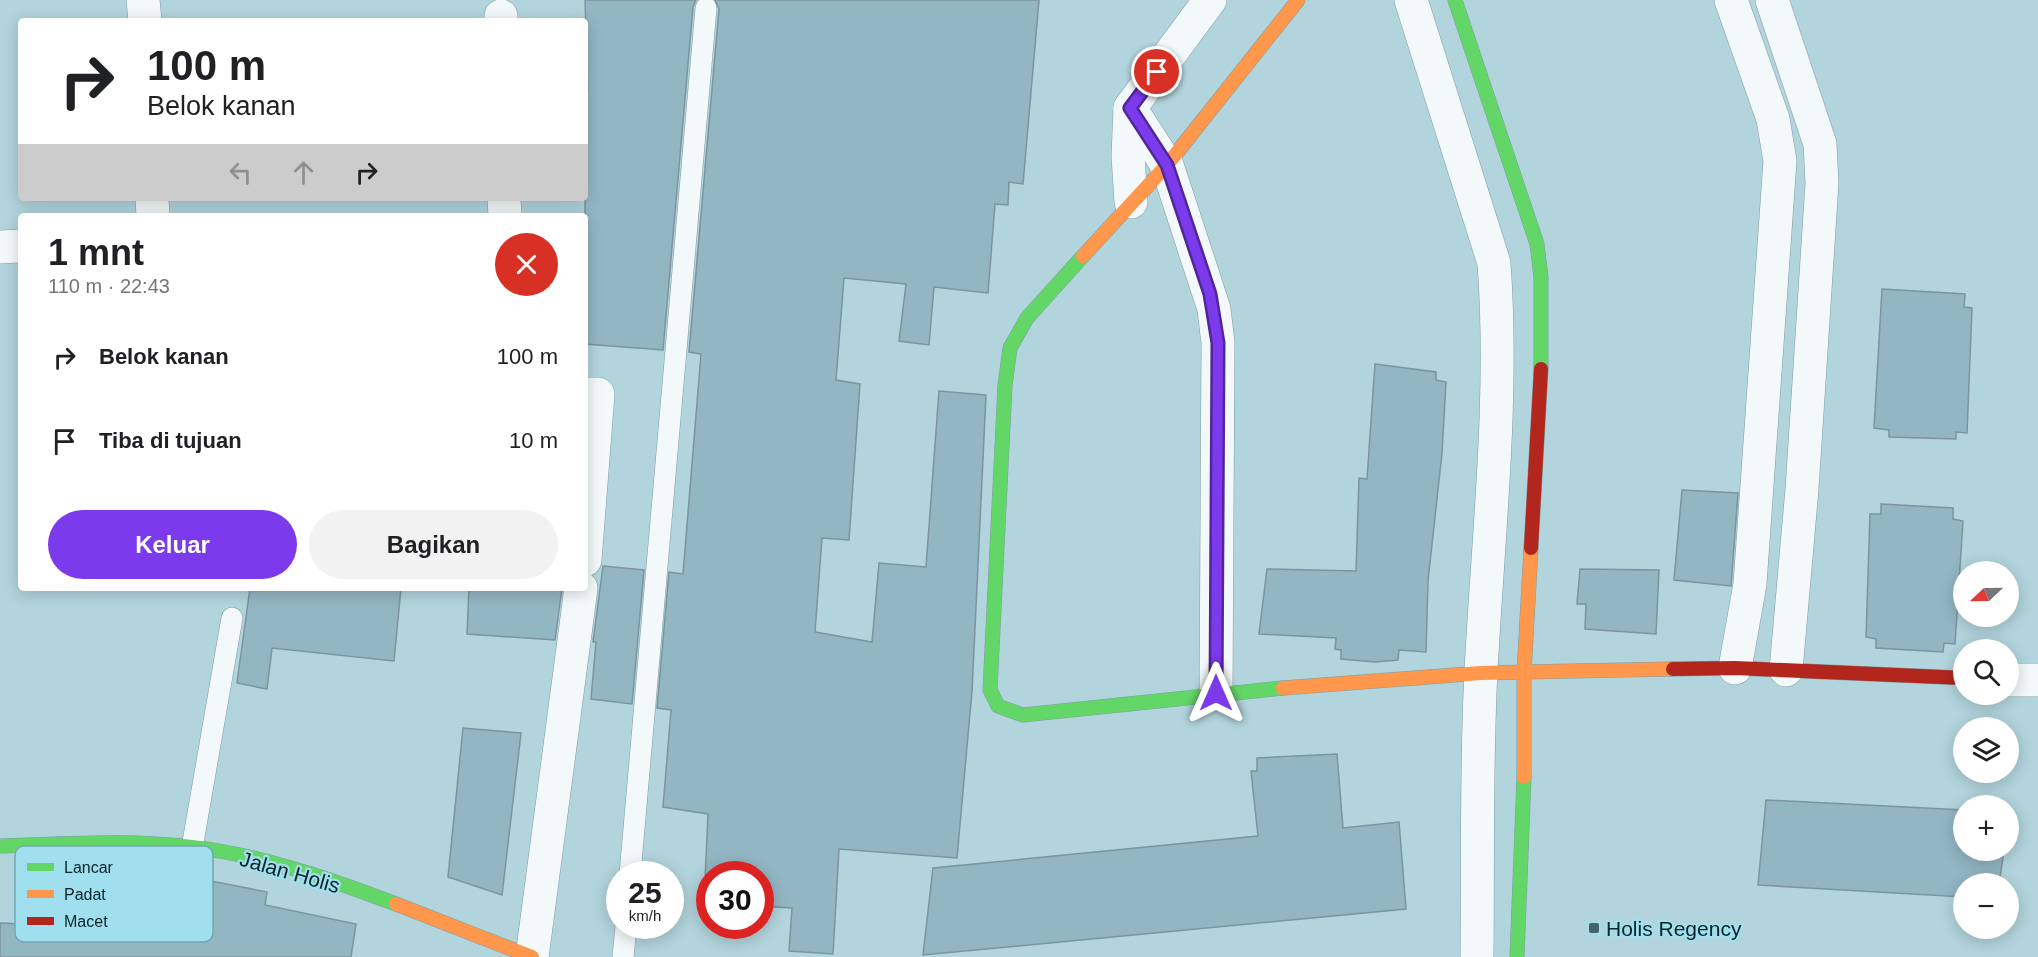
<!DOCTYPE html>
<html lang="id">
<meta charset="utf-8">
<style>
:root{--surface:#fff;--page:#f2f2f2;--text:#202124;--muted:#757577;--accent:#7c3aed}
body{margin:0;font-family:Helvetica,sans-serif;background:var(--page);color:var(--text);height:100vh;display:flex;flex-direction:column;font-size:22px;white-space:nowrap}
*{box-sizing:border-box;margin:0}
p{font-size:20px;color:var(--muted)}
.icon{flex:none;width:33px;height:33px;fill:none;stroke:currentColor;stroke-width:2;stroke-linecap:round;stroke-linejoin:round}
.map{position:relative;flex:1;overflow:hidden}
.sheet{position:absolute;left:18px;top:213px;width:570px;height:378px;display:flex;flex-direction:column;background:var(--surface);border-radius:6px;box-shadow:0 3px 15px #0003}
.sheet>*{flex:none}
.guide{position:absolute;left:18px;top:18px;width:570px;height:183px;border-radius:6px;box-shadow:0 3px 15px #0003;background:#fff;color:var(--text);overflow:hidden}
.needle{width:39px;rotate:248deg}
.tools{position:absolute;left:1953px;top:561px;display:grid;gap:12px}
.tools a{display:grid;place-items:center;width:66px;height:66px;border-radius:50%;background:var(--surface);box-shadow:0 3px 15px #0003;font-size:30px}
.speed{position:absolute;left:606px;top:861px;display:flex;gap:12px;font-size:30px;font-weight:700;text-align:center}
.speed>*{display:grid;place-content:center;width:78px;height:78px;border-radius:50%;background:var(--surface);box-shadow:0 3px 15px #0003;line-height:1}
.speed small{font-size:15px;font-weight:400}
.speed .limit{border:9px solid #d22;background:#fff;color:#111}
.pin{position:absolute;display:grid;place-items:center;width:51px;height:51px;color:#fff;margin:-26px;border:3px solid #fff;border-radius:50%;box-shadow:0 2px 6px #0007}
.me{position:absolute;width:66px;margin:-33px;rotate:0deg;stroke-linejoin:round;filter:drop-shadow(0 0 4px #0008)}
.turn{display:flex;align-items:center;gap:21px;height:126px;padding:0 30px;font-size:27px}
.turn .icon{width:78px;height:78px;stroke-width:2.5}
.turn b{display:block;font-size:42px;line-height:51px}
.lanes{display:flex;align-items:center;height:57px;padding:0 30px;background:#0003;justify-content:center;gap:30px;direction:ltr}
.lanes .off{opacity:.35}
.round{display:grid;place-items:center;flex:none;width:63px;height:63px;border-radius:32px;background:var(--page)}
.head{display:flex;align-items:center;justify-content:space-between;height:102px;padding:0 30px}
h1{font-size:36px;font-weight:800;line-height:45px}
.cta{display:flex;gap:12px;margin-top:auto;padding:12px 30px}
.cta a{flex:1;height:69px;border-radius:36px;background:var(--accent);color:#fff;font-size:24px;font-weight:800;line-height:69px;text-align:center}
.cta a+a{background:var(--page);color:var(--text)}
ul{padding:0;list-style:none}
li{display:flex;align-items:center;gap:18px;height:84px;padding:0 30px}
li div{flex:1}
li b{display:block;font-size:22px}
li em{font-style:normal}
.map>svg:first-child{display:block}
.building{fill:#93b6c3;stroke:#7c949d;stroke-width:1.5}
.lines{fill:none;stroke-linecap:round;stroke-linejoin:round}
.lane-casing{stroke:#809ca2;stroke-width:22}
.street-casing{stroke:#809ca2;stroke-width:34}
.fast-casing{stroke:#809ca2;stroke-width:15}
.slow-casing{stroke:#809ca2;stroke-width:15}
.jam-casing{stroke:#809ca2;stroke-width:15}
.lane{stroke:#f3f9fa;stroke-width:21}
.street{stroke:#f3f9fa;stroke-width:33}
.fast{stroke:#63d668;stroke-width:14}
.slow{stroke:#ff974d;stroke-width:14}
.jam{stroke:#b3261e;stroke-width:14}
.route-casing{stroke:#51269a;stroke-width:15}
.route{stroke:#7c3aed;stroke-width:10}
.poi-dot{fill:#456268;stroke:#a0dfed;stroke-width:2}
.labels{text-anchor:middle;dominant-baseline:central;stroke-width:4.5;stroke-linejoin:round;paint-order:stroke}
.street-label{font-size:21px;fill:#0a242a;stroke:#a0dfed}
.poi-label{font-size:21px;fill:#0a242a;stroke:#a0dfed;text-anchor:start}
.key{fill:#a0dfed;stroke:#73a7b2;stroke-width:1.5}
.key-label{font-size:16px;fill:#0a242a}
</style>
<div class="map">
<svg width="2038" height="957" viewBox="0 0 2038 957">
<rect width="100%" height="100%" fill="#b2d4dc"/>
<g class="building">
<path d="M 585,0 L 696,0 L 693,7 L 663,350 L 585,344 L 585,90 L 588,90 Z"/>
<path d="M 715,0 L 1039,0 L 1023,184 L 1009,182 L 1008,205 L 995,204 L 988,293 L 934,287 L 929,345 L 899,341 L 906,284 L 844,278 L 836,380 L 860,384 L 849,540 L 822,538 L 815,632 L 872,642 L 879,563 L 926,567 L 939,391 L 986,395 L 972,691 L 957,858 L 839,849 L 833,954 L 789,951 L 792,908 L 760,906 L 760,874 L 710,874 L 710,902 L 704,902 L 708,814 L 663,807 L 671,710 L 657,708 L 669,572 L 683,574 L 701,354 L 689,352 L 719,9 Z"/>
<path d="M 1882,289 L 1965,294 L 1964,307 L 1972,308 L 1967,433 L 1956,432 L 1956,439 L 1889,437 L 1889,430 L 1874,428 Z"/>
<path d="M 1375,364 L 1436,372 L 1436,380 L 1446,382 L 1442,453 L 1428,581 L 1426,652 L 1399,650 L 1398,660 L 1375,662 L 1341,659 L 1341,650 L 1335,649 L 1336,638 L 1259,634 L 1267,569 L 1356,571 L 1359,478 L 1367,479 Z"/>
<path d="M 1682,490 L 1738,493 L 1731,586 L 1674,580 Z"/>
<path d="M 1881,504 L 1953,508 L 1953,519 L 1963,521 L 1955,644 L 1944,643 L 1943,652 L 1876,648 L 1876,639 L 1866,637 L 1870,514 L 1881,514 Z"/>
<path d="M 603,566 L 644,570 L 632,704 L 591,699 L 596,642 L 593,642 Z"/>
<path d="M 1580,569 L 1659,570 L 1656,634 L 1585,629 L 1586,604 L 1577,604 Z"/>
<path d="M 250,588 L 401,588 L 394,661 L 272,648 L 267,689 L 237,683 Z"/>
<path d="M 469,588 L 562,588 L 555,640 L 467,634 Z"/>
<path d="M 463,728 L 521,733 L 502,895 L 448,877 Z"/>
<path d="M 1337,754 L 1343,828 L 1399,822 L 1406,909 L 923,955 L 933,868 L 1258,836 L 1251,771 L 1257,771 L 1257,758 Z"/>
<path d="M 1766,800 L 1964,810 L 1964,850 L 2004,850 L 1999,884 L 1964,884 L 1964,897 L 1758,885 Z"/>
<path d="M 122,876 L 206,880 L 267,892 L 265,905 L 356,924 L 351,957 L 0,957 L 0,923 L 26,924 L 26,915 L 69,917 L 69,885 L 121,883 Z"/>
</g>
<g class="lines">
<defs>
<g id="lane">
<path d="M 192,848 L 232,618"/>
<path d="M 630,874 L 706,8"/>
<path d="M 623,957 L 626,926"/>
</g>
<g id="street">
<path d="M 143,0 L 145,21"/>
<path d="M 1411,0 L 1494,263 C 1504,399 1488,536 1481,671 C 1476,766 1478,862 1477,957"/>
<path d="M 1731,0 L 1773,119 L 1780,161 L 1750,584 L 1735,668"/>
<path d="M 1772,0 L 1820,144 L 1822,183 L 1802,489 L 1786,670"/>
<path d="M 501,16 L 501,21"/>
<path d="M 1130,108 L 1167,165 L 1214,309 L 1218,343 L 1216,693"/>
<path d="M 152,198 L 153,216"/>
<path d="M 504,198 L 505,216"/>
<path d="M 1131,202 L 1128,156 L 1130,108 L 1210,0"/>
<path d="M 0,247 L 21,246"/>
<path d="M 585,394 L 598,394 L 585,560"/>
<path d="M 2008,680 L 2038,680"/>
<path d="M 532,957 L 581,588"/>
</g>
<g id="fast">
<path d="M 1455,0 L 1537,244 L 1541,277 L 1541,369"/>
<path d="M 1083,256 L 1027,318 L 1010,348 L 1005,385 L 990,690 L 998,706 L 1023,715 L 1283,688"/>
<path d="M 0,846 C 74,843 151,838 225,852 C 284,863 340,883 396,904"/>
<path d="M 1517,957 L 1524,777"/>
</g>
<g id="slow">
<path d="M 1083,256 L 1167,165 L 1298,0"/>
<path d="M 1283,688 L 1481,673 L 1673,669"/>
<path d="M 1524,777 L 1524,673 L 1531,548"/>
<path d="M 396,904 L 532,957"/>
</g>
<g id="jam">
<path d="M 1531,548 L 1541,369"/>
<path d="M 1673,669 L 1735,668 L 1964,678"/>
</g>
</defs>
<use href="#lane" class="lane-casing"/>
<use href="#street" class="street-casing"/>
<use href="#fast" class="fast-casing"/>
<use href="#slow" class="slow-casing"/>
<use href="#jam" class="jam-casing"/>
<use href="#lane" class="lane"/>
<use href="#street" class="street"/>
<use href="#fast" class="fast"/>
<use href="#slow" class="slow"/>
<use href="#jam" class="jam"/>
</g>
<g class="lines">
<defs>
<path id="route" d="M 1157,72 L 1130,108 L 1167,165 L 1210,294 L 1218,343 L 1216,693"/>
</defs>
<use href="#route" class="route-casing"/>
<use href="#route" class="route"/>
</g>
<rect class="poi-dot" x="1588" y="922" width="12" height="12" rx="3"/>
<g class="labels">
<g class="street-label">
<text transform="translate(290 872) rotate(16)">Jalan Holis</text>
</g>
<g class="poi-label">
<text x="1606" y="928">Holis Regency</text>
</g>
</g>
<rect x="15" y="846" width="198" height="96" rx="9" class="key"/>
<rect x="27" y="863" width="27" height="8" fill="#63d668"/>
<rect x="27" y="890" width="27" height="8" fill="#ff974d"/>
<rect x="27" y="917" width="27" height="8" fill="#b3261e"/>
<g class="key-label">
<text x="64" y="873">Lancar</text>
<text x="64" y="900">Padat</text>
<text x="64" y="927">Macet</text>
</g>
</svg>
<div class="tools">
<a><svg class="needle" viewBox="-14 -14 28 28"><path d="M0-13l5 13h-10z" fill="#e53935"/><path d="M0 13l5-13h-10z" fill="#757577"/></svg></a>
<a><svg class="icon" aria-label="search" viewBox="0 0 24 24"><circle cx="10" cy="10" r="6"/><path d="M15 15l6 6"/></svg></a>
<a><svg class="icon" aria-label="layers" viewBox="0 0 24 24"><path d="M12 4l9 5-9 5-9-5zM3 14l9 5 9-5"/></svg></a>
<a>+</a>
<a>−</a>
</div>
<div class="speed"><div>25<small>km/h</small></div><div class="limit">30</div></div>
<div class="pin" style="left:1157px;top:72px;background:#d93025"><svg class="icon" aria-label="arrive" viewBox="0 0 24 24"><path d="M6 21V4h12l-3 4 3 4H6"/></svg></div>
<svg class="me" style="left:1216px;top:693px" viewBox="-20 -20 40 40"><path d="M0-17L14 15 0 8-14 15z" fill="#7c3aed" stroke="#fff" stroke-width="4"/></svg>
<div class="guide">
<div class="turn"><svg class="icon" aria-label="right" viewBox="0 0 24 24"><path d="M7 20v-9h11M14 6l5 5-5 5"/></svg><div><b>100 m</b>Belok kanan</div></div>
<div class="lanes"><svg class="icon off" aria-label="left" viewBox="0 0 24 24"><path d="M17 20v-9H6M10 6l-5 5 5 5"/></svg><svg class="icon off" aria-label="ahead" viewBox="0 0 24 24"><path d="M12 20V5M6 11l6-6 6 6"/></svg><svg class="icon" aria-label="right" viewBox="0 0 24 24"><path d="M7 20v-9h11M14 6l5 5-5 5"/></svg></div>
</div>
<section class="sheet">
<div class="head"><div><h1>1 mnt</h1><p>110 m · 22:43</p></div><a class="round" style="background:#d93025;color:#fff"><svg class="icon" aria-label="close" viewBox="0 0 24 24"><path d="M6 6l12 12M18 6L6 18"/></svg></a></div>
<ul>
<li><svg class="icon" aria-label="right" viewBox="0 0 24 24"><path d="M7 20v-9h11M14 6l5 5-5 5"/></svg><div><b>Belok kanan</b></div><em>100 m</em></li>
<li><svg class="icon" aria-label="arrive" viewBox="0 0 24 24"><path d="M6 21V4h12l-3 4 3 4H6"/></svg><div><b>Tiba di tujuan</b></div><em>10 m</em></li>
</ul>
<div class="cta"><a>Keluar</a><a>Bagikan</a></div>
</section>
</div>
